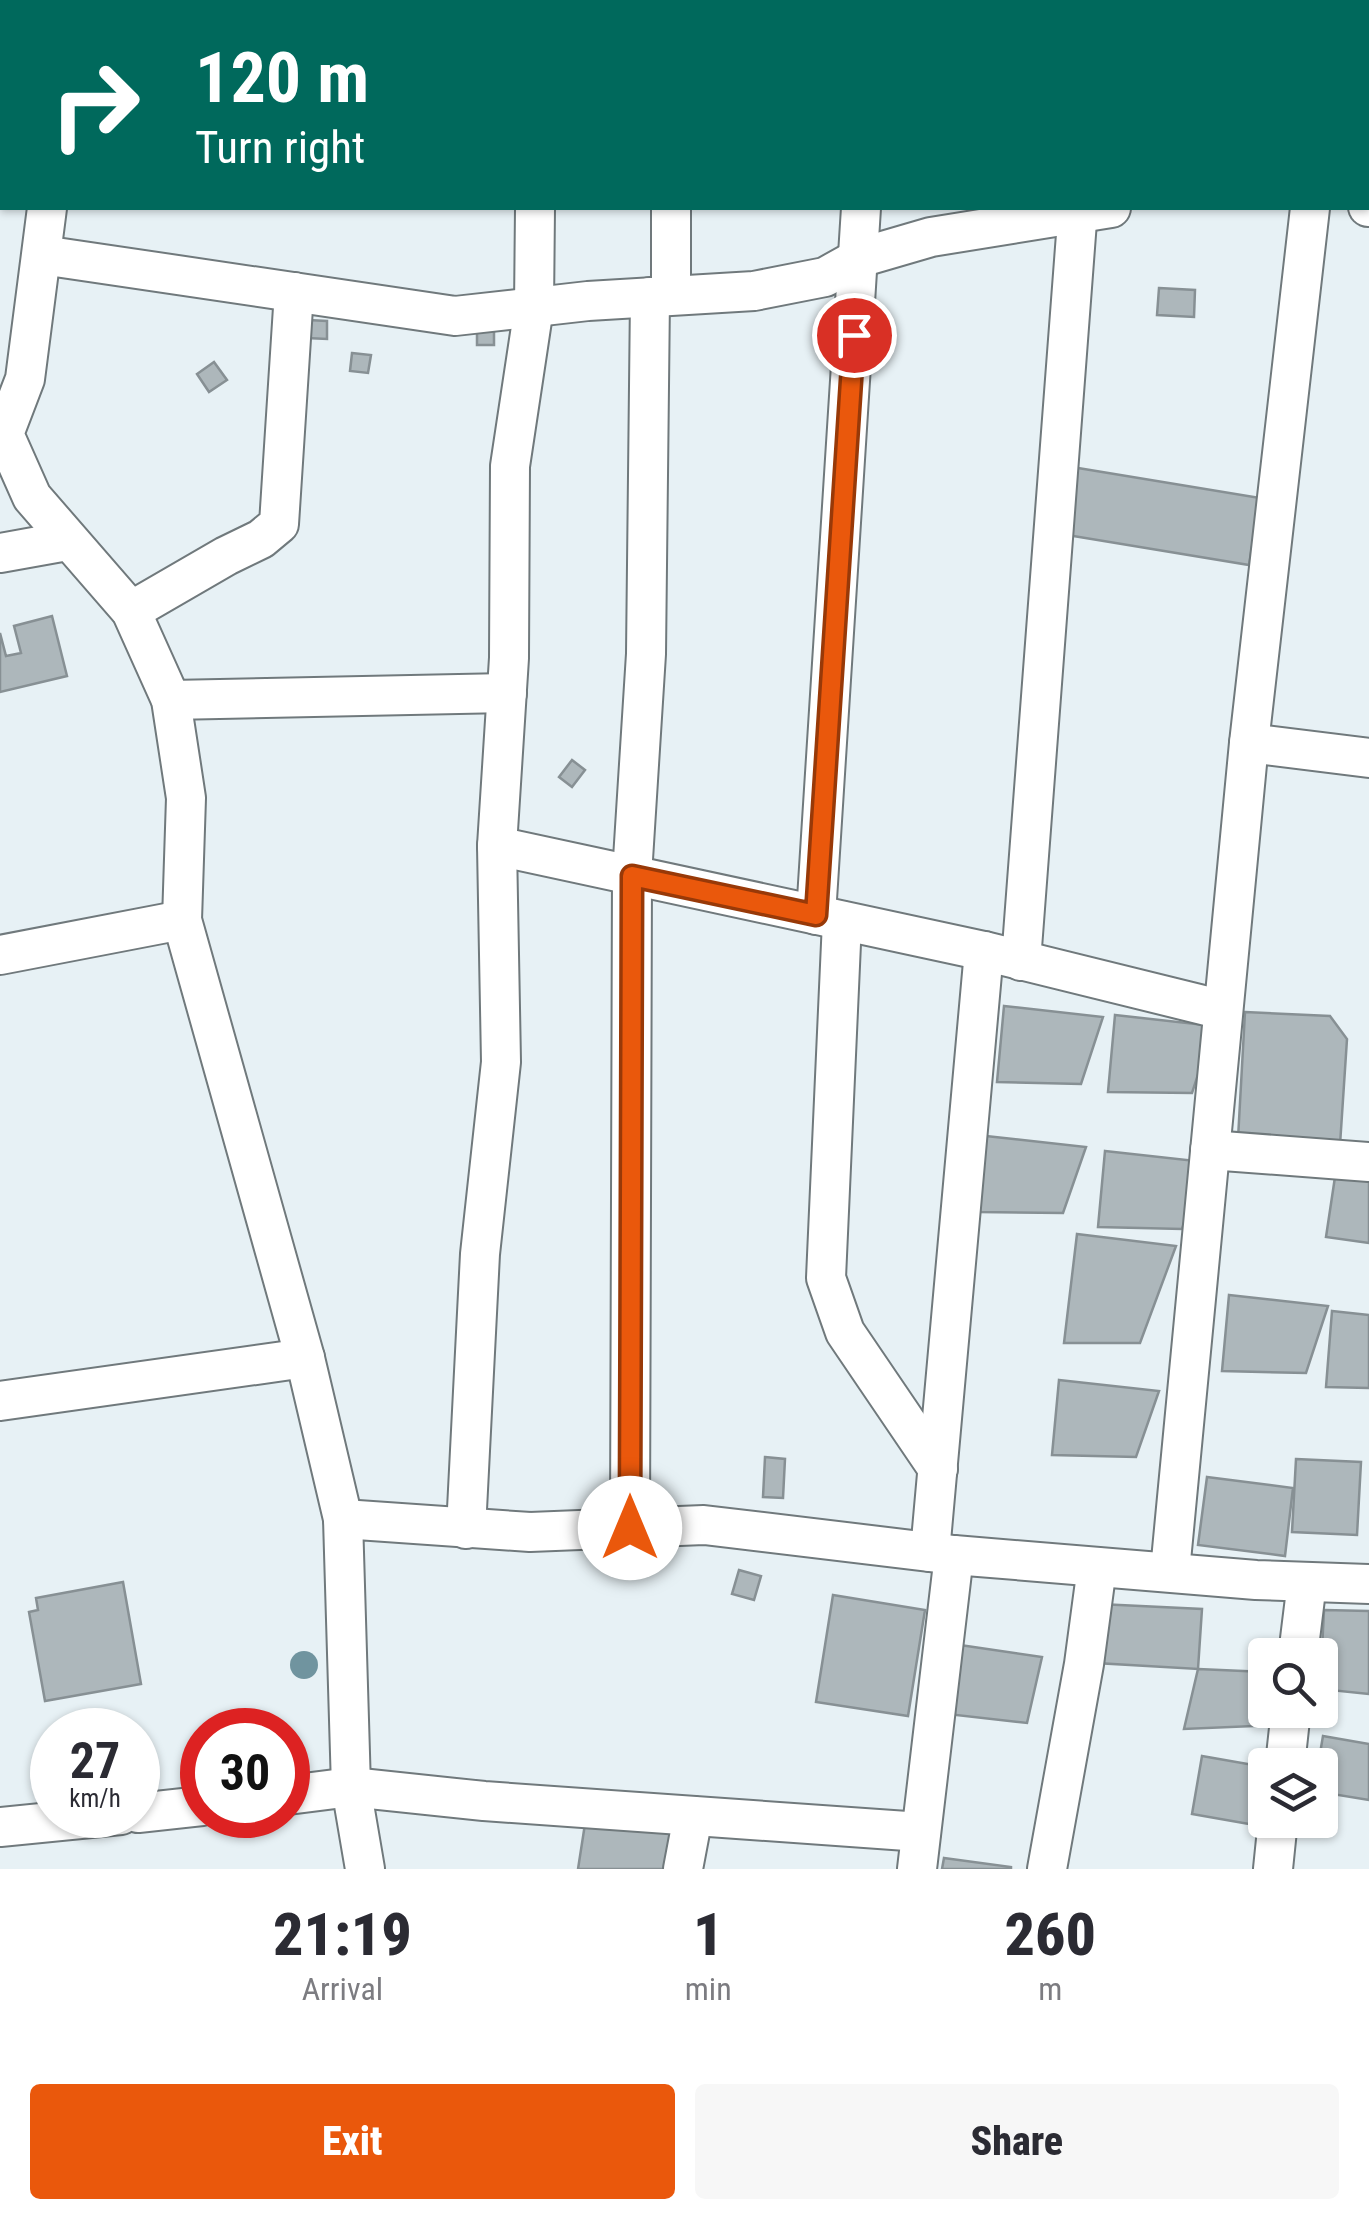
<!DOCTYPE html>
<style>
:root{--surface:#fff;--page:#f7f7f7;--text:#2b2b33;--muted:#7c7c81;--accent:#ea580c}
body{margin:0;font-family:"Roboto Condensed",sans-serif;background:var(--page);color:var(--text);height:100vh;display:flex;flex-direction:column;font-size:38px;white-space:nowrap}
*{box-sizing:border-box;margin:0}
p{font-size:32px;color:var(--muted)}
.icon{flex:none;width:55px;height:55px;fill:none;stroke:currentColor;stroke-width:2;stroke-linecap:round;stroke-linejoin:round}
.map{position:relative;height:1869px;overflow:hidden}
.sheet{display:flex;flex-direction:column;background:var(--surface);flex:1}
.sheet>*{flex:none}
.guide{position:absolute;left:0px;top:0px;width:1370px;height:210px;box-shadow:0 2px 8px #0004;background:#00695c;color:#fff;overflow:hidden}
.tools{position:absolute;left:1248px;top:1638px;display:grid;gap:20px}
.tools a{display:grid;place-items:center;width:90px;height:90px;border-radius:10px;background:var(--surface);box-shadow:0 2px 8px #0004;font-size:50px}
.speed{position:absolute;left:30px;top:1708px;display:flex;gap:20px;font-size:50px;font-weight:700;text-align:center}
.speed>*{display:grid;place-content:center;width:130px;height:130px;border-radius:50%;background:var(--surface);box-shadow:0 2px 8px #0004;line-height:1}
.speed small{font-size:25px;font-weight:400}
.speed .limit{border:15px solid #d22;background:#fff;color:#111}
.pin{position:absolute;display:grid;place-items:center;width:85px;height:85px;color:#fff;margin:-42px;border:5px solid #fff;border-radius:50%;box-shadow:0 2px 10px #0007}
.me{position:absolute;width:110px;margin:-55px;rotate:0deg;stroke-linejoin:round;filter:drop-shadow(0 0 8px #0008)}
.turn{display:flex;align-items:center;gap:35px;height:210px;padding:0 30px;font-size:45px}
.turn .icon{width:130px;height:130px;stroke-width:2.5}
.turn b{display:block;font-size:70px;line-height:85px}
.eta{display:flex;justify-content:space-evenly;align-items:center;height:170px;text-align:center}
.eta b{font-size:60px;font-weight:800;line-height:70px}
.action{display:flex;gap:20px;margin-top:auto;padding:20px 30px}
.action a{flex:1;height:115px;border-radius:10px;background:var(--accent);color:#fff;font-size:40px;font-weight:800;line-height:115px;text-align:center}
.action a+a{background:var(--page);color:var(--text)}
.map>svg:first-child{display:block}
.building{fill:#adb7bb;stroke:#879094;stroke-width:2.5}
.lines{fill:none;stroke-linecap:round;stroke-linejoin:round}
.street-casing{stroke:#70797c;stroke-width:42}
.street{stroke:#fff;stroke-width:38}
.tree{fill:#70949f}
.route-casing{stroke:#983908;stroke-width:25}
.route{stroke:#ea580c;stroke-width:18}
</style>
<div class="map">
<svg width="1369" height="1869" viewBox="0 0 1369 1869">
<rect width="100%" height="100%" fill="#e7f1f5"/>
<g class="building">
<path d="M 1159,288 L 1195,290 L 1194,317 L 1157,315 Z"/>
<path d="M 308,320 L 327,321 L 327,339 L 307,338 Z"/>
<rect x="477" y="329" width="17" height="16"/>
<path d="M 352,353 L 371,355 L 368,373 L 350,371 Z"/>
<path d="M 214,362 L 227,380 L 209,392 L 197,374 Z"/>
<path d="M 1072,467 L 1260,498 L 1249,565 L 1061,534 Z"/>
<path d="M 52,616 L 67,676 L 0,692 L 0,633 L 6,656 L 21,653 L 14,626 Z"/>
<path d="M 572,760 L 585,770 L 572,787 L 559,777 Z"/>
<path d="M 1004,1006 L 1103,1017 L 1081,1084 L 997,1082 Z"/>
<path d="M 1245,1012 L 1330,1016 L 1347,1039 L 1340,1145 L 1238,1139 Z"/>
<path d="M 1115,1015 L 1214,1026 L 1192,1093 L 1108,1092 Z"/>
<path d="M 986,1136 L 1086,1147 L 1063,1213 L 979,1212 Z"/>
<path d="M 1105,1151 L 1205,1162 L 1182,1229 L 1098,1227 Z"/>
<path d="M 1335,1177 L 1369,1181 L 1369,1243 L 1326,1237 Z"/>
<path d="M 1077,1234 L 1176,1246 L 1140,1343 L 1064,1343 Z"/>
<path d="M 1229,1295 L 1328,1306 L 1306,1373 L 1222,1371 Z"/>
<path d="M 1332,1311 L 1369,1315 L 1369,1388 L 1326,1387 Z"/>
<path d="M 1059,1380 L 1159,1391 L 1136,1457 L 1052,1455 Z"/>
<path d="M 765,1457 L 785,1459 L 783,1498 L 763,1497 Z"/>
<path d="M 1296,1459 L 1361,1462 L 1357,1535 L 1292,1532 Z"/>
<path d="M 1207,1477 L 1293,1488 L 1285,1556 L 1198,1545 Z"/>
<path d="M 739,1570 L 761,1576 L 754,1600 L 732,1594 Z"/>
<path d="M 123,1582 L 141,1684 L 45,1701 L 29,1612 L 38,1610 L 36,1598 Z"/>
<path d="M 833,1595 L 925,1610 L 908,1716 L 816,1702 Z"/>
<path d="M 1099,1604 L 1202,1609 L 1198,1669 L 1096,1663 Z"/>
<path d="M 1324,1610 L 1369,1611 L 1369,1694 L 1320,1689 Z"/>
<path d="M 960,1645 L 1042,1657 L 1027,1723 L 947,1714 Z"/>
<path d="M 1198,1669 L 1265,1672 L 1265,1710 L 1276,1710 L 1276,1725 L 1184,1729 Z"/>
<path d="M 1323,1736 L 1369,1744 L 1369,1800 L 1320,1792 L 1318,1765 Z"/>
<path d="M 1202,1756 L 1265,1767 L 1266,1827 L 1192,1814 Z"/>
<path d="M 587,1811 L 680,1824 L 673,1869 L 578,1869 Z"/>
<path d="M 944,1858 L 1011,1867 L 1011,1869 L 942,1869 Z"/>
</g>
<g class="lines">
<defs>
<g id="street">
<path d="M 70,2 L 70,0"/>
<path d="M 314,2 L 314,0"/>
<path d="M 538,2 L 538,0"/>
<path d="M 678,2 L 678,0"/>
<path d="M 869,2 L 869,0"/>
<path d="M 1094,2 L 1094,0"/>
<path d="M 1368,207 L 1369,207"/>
<path d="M 47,208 L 25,379 L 4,434 L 32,497 L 131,611 L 171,700 L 186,798 L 182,920 L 305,1358 L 343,1519"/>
<path d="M 42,255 L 455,316 L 588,301 L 754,291 L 825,277 L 859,258 L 931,237 L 1111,208"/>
<path d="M 671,295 L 671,208"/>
<path d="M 0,553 L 67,541"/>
<path d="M 131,611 L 226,556 L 261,539 L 279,524 L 294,292"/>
<path d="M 171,700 L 507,693"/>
<path d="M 1249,743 L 1369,758"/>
<path d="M 497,846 L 984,951 L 1223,1010"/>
<path d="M 816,915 L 861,208"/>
<path d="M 842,921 L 826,1278 L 845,1332 L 938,1469"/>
<path d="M 0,955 L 182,920"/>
<path d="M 1021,961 L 1078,208"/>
<path d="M 1210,1150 L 1369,1162"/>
<path d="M 0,1401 L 305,1358"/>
<path d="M 630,1528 L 632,875 L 646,654 L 650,297"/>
<path d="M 466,1529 L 480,1254 L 501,1062 L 497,846 L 509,658 L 510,466 L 534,307 L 535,208"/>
<path d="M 930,1552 L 984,951"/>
<path d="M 1170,1571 L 1249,743 L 1310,208"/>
<path d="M 1298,1655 L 1307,1582"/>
<path d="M 1285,1765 L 1291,1710"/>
<path d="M 288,1795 L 351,1787 L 484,1801 L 921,1832"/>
<path d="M 138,1813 L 202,1806"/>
<path d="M 0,1827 L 121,1815"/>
<path d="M 365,1869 L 351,1787 L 343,1519 L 530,1532 L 704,1525 L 954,1555 L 1256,1580 L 1369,1584"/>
<path d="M 683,1869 L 693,1816"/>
<path d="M 917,1869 L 954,1555"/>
<path d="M 1047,1869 L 1084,1664 L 1097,1567"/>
<path d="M 1273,1869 L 1278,1820"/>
</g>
</defs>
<use href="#street" class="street-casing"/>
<use href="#street" class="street"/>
</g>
<circle class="tree" cx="304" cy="1665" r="14"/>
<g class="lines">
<defs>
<path id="route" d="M 630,1528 L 632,876 L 816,915 L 854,335"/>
</defs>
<use href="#route" class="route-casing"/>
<use href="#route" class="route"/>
</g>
</svg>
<div class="tools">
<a><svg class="icon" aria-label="search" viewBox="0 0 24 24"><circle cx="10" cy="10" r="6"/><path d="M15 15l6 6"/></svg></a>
<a><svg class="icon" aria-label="layers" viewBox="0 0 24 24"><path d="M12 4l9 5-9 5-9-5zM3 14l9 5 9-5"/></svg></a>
</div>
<div class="speed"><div>27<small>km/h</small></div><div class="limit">30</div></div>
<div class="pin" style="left:854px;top:335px;background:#d93025"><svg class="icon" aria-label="arrive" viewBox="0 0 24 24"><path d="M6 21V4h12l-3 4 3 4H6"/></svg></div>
<svg class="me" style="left:630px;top:1528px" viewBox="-20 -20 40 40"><circle r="19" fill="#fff"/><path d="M0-13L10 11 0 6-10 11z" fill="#ea580c"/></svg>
<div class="guide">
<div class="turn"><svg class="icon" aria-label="right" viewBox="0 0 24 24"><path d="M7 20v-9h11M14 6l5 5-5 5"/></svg><div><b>120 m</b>Turn right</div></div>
</div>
</div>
<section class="sheet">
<div class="eta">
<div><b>21:19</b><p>Arrival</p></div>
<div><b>1</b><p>min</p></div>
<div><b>260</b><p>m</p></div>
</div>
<div class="action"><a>Exit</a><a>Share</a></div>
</section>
